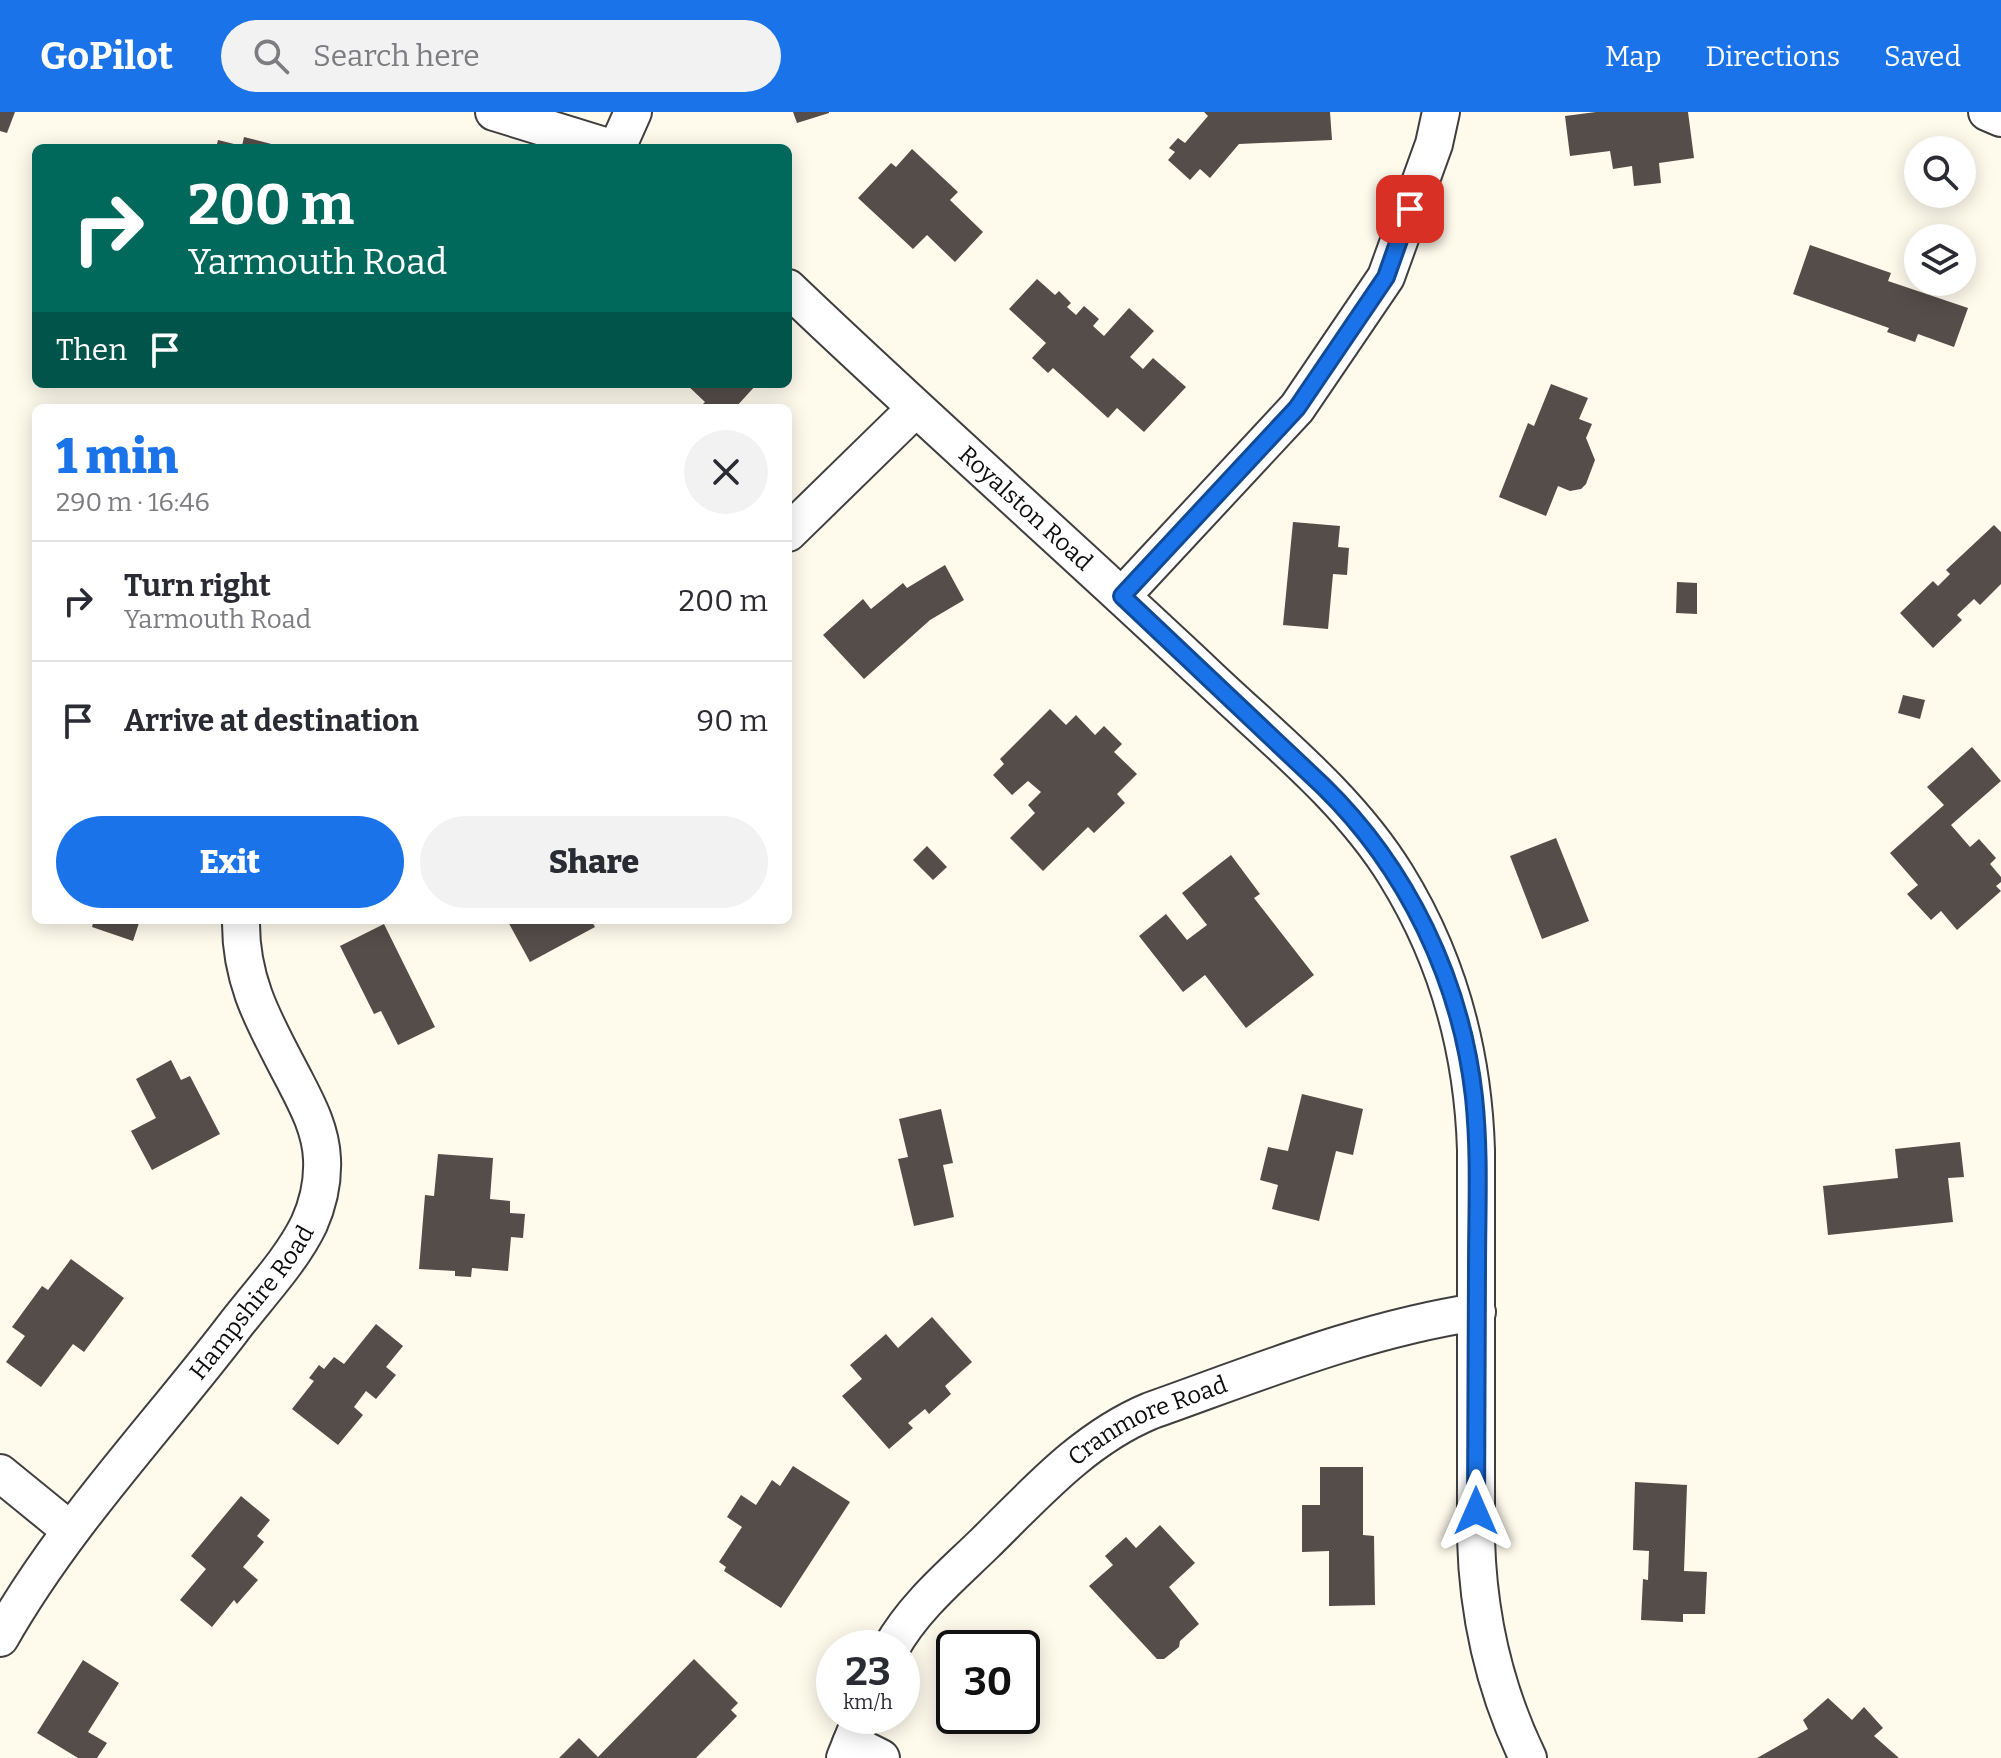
<!DOCTYPE html>
<meta charset="utf-8">
<style>
:root{--surface:#fff;--page:#f2f2f3;--text:#2b2b33;--muted:#7c7c81;--line:#e1e1e2;--accent:#1a73e8}
body{margin:0;font-family:Bitter,serif;background:var(--page);color:var(--text);height:100vh;display:flex;flex-direction:column;font-size:30px;white-space:nowrap}
*{box-sizing:border-box;margin:0}
p{font-size:26px;color:var(--muted)}
.icon{flex:none;width:44px;height:44px;fill:none;stroke:currentColor;stroke-width:2;stroke-linecap:round;stroke-linejoin:round}
.map{position:relative;flex:1;overflow:hidden}
.side{position:absolute;left:32px;top:292px;width:760px;height:520px;display:flex;flex-direction:column;background:var(--surface);border-radius:12px;box-shadow:0 4px 20px #0003}
.side>*{flex:none}
.guide{position:absolute;left:32px;top:32px;width:760px;height:244px;border-radius:12px;box-shadow:0 4px 20px #0003;background:#00695c;color:#fff;overflow:hidden}
.controls{position:absolute;left:1904px;top:24px;display:grid;gap:16px}
.controls a{display:grid;place-items:center;width:72px;height:72px;border-radius:50%;background:var(--surface);box-shadow:0 4px 20px #0003;font-size:40px}
.speed{position:absolute;left:816px;top:1518px;display:flex;gap:16px;font-size:40px;font-weight:700;text-align:center}
.speed>*{display:grid;place-content:center;width:104px;height:104px;border-radius:50%;background:var(--surface);box-shadow:0 4px 20px #0003;line-height:1}
.speed small{font-size:20px;font-weight:400}
.speed .limit{border:4px solid #111;border-radius:12px;background:#fff;color:#111}
.pin{position:absolute;display:grid;place-items:center;width:68px;height:68px;color:#fff;margin:-34px;border-radius:16px;box-shadow:0 4px 12px #0006}
.me{position:absolute;width:88px;margin:-44px;rotate:0deg;stroke-linejoin:round;filter:drop-shadow(0 0 6px #0008)}
.turn{display:flex;align-items:center;gap:28px;height:168px;padding:0 24px;font-size:36px}
.turn .icon{width:104px;height:104px;stroke-width:2.5}
.turn b{display:block;font-size:56px;line-height:68px}
.then{display:flex;align-items:center;height:76px;padding:0 24px;background:#0003;gap:16px;font-size:30px}
.round{display:grid;place-items:center;flex:none;width:84px;height:84px;border-radius:42px;background:var(--page)}
.headline{display:flex;align-items:center;justify-content:space-between;height:136px;padding:0 24px}
h1{font-size:48px;font-weight:800;line-height:60px;color:var(--accent)}
.cta{display:flex;gap:16px;margin-top:auto;padding:16px 24px}
.cta a{flex:1;height:92px;border-radius:48px;background:var(--accent);color:#fff;font-size:32px;font-weight:800;line-height:92px;text-align:center}
.cta a+a{background:var(--page);color:var(--text)}
ul{padding:0;list-style:none}
li{display:flex;align-items:center;gap:24px;height:120px;padding:0 24px;border-top:2px solid var(--line)}
li div{flex:1}
li b{display:block;font-size:30px}
li em{font-style:normal}
header{display:flex;align-items:center;gap:48px;box-sizing:border-box;height:112px;padding:0 40px;background:var(--accent);color:#fff}
header strong{font-size:38px}
nav{display:flex;gap:44px;margin-inline-start:auto;font-size:28px}
.search{width:560px;height:72px;background:var(--page);display:flex;align-items:center;gap:20px;box-sizing:border-box;padding:0 28px;border-radius:44px;color:var(--muted);font-size:30px}
.map>svg:first-child{display:block}
.building{fill:#544d49}
.lines{fill:none;stroke-linecap:round;stroke-linejoin:round}
.street-casing{stroke:#3f3f3f;stroke-width:40}
.street{stroke:#fff;stroke-width:36}
.route-casing{stroke:#114b97;stroke-width:20}
.route{stroke:#1a73e8;stroke-width:14}
.labels{text-anchor:middle;dominant-baseline:central;stroke-width:8;stroke-linejoin:round;paint-order:stroke}
.street-label{font-size:24px;fill:#0c0c0c;stroke:#fff}
</style>
<header>
<strong>GoPilot</strong>
<div class="search"><svg class="icon" aria-label="search" viewBox="0 0 24 24"><circle cx="10" cy="10" r="6"/><path d="M15 15l6 6"/></svg>Search here</div>
<nav><a>Map</a><a>Directions</a><a>Saved</a></nav>
</header>
<div class="map">
<svg width="2001" height="1646" viewBox="0 0 2001 1646">
<rect width="100%" height="100%" fill="#fefaec"/>
<g class="building">
<path d="M 0,0 L 15,0 L 7,21 L 0,19 Z"/>
<path d="M 793,0 L 829,0 L 829,1 L 797,11 Z"/>
<path d="M 1204,0 L 1330,0 L 1332,28 L 1239,32 L 1210,66 L 1200,57 L 1190,68 L 1168,48 L 1175,40 L 1169,36 L 1178,26 L 1185,31 L 1208,4 Z"/>
<path d="M 1596,0 L 1688,0 L 1694,46 L 1659,51 L 1661,71 L 1634,74 L 1632,54 L 1613,57 L 1610,39 L 1570,44 L 1565,4 Z"/>
<path d="M 244,25 L 283,35 L 282,36 L 216,36 L 218,28 L 242,34 Z"/>
<path d="M 912,37 L 958,80 L 950,88 L 983,120 L 955,150 L 927,123 L 913,137 L 858,86 L 891,51 L 896,55 Z"/>
<path d="M 1810,133 L 1891,161 L 1888,169 L 1968,196 L 1954,235 L 1918,222 L 1915,230 L 1887,220 L 1889,216 L 1793,182 Z"/>
<path d="M 1037,167 L 1055,183 L 1059,179 L 1071,191 L 1067,195 L 1076,203 L 1084,194 L 1099,207 L 1093,214 L 1104,224 L 1129,196 L 1154,219 L 1130,245 L 1143,257 L 1153,246 L 1186,275 L 1144,320 L 1117,296 L 1108,306 L 1053,256 L 1048,261 L 1032,246 L 1046,231 L 1009,197 Z"/>
<path d="M 686,272 L 757,272 L 735,296 L 699,296 L 705,290 Z"/>
<path d="M 1551,272 L 1588,286 L 1579,307 L 1592,312 L 1586,326 L 1595,348 L 1586,372 L 1581,377 L 1570,379 L 1558,374 L 1546,404 L 1499,385 L 1528,311 L 1534,314 Z"/>
<path d="M 1293,410 L 1340,414 L 1338,435 L 1349,436 L 1347,463 L 1333,462 L 1328,517 L 1283,513 Z"/>
<path d="M 1994,413 L 2001,420 L 2001,472 L 1980,493 L 1974,487 L 1957,503 L 1962,508 L 1933,536 L 1900,501 L 1933,469 L 1938,474 L 1950,462 L 1946,458 Z"/>
<path d="M 945,453 L 964,488 L 930,508 L 864,567 L 823,523 L 863,487 L 871,497 L 903,471 L 907,476 Z"/>
<path d="M 1677,470 L 1697,471 L 1697,502 L 1676,501 Z"/>
<path d="M 1903,583 L 1925,588 L 1920,607 L 1898,601 Z"/>
<path d="M 1050,597 L 1066,613 L 1076,603 L 1095,623 L 1104,614 L 1122,632 L 1114,640 L 1137,662 L 1117,682 L 1125,691 L 1094,721 L 1088,715 L 1043,759 L 1010,726 L 1035,701 L 1028,693 L 1041,680 L 1028,669 L 1012,683 L 993,663 L 1004,652 L 1000,647 Z"/>
<path d="M 1972,635 L 2001,669 L 1951,713 L 1970,735 L 1979,727 L 1996,746 L 1990,752 L 2001,765 L 2001,770 L 1996,774 L 2001,779 L 1957,818 L 1941,799 L 1931,808 L 1907,782 L 1918,773 L 1890,741 L 1944,693 L 1927,675 Z"/>
<path d="M 1556,726 L 1589,809 L 1542,827 L 1510,744 Z"/>
<path d="M 927,734 L 947,755 L 933,768 L 913,748 Z"/>
<path d="M 1231,743 L 1260,782 L 1254,786 L 1314,863 L 1246,916 L 1205,863 L 1183,880 L 1139,824 L 1166,802 L 1187,828 L 1207,813 L 1182,781 Z"/>
<path d="M 94,808 L 140,808 L 133,829 L 92,815 Z"/>
<path d="M 507,808 L 591,808 L 595,815 L 530,850 Z"/>
<path d="M 384,812 L 435,915 L 398,933 L 381,899 L 374,902 L 340,834 Z"/>
<path d="M 171,948 L 181,968 L 190,964 L 220,1022 L 152,1058 L 131,1019 L 156,1006 L 136,967 Z"/>
<path d="M 1302,982 L 1363,997 L 1353,1043 L 1336,1039 L 1319,1109 L 1272,1097 L 1278,1073 L 1260,1068 L 1268,1035 L 1288,1039 Z"/>
<path d="M 941,997 L 953,1051 L 943,1053 L 954,1105 L 914,1114 L 898,1047 L 908,1045 L 899,1007 Z"/>
<path d="M 1960,1030 L 1964,1065 L 1948,1066 L 1953,1110 L 1828,1123 L 1823,1074 L 1898,1066 L 1895,1037 Z"/>
<path d="M 438,1042 L 493,1046 L 490,1087 L 510,1089 L 510,1101 L 525,1102 L 523,1126 L 511,1125 L 508,1159 L 472,1156 L 471,1165 L 455,1164 L 455,1159 L 419,1157 L 425,1083 L 434,1084 Z"/>
<path d="M 71,1147 L 124,1186 L 84,1240 L 73,1232 L 41,1275 L 6,1250 L 25,1224 L 12,1215 L 42,1174 L 48,1178 Z"/>
<path d="M 932,1205 L 972,1250 L 945,1274 L 951,1282 L 929,1302 L 925,1297 L 908,1311 L 913,1316 L 889,1337 L 842,1284 L 862,1267 L 850,1253 L 886,1222 L 898,1236 Z"/>
<path d="M 376,1212 L 403,1234 L 386,1255 L 396,1263 L 376,1287 L 366,1279 L 354,1295 L 363,1303 L 338,1333 L 292,1297 L 314,1269 L 309,1266 L 319,1253 L 324,1257 L 334,1245 L 344,1252 Z"/>
<path d="M 793,1354 L 850,1390 L 781,1496 L 724,1459 L 726,1455 L 719,1450 L 742,1415 L 727,1405 L 741,1383 L 756,1393 L 772,1368 L 780,1374 Z"/>
<path d="M 1320,1355 L 1363,1355 L 1363,1423 L 1374,1424 L 1375,1493 L 1329,1494 L 1329,1439 L 1302,1440 L 1302,1393 L 1320,1393 Z"/>
<path d="M 1635,1370 L 1687,1373 L 1684,1459 L 1707,1460 L 1705,1502 L 1683,1502 L 1683,1510 L 1641,1508 L 1643,1467 L 1648,1468 L 1649,1439 L 1633,1438 Z"/>
<path d="M 241,1384 L 270,1408 L 257,1424 L 264,1430 L 243,1455 L 258,1468 L 237,1492 L 234,1488 L 212,1515 L 180,1488 L 206,1457 L 191,1444 Z"/>
<path d="M 1160,1413 L 1195,1451 L 1169,1475 L 1199,1512 L 1180,1529 L 1179,1535 L 1164,1547 L 1157,1547 L 1089,1474 L 1113,1453 L 1105,1444 L 1126,1425 L 1136,1436 Z"/>
<path d="M 694,1547 L 738,1591 L 731,1598 L 737,1604 L 696,1646 L 559,1646 L 579,1626 L 598,1645 Z"/>
<path d="M 83,1548 L 119,1571 L 88,1620 L 107,1631 L 97,1646 L 78,1646 L 37,1621 Z"/>
<path d="M 1828,1586 L 1852,1608 L 1864,1595 L 1883,1616 L 1874,1624 L 1899,1646 L 1757,1646 L 1808,1617 L 1803,1608 Z"/>
</g>
<g class="lines">
<defs>
<g id="street">
<path d="M 494,0 L 611,36"/>
<path d="M 1987,0 L 2001,6"/>
<path d="M 617,36 L 633,0"/>
<path id="s1" d="M 788,176 C 925,307 1067,432 1205,562 C 1271,625 1348,685 1396,763 C 1448,847 1473,941 1476,1038 L 1476,1427 C 1478,1503 1495,1578 1528,1646"/>
<path d="M 788,421 L 915,297"/>
<path d="M 1122,484 L 1297,296 L 1386,165 L 1434,32 L 1441,0"/>
<path d="M 0,1361 L 70,1418"/>
<path id="s2" d="M 0,1526 C 63,1415 152,1321 230,1220 C 256,1185 290,1151 309,1112 C 318,1092 323,1068 322,1047 C 321,1018 307,992 294,967 C 266,913 240,871 241,808"/>
<path id="s3" d="M 891,1536 C 914,1495 951,1464 984,1432 C 1035,1382 1083,1327 1150,1299 C 1257,1261 1364,1217 1477,1200"/>
<path d="M 851,1631 L 881,1646"/>
<path d="M 845,1646 L 862,1604"/>
</g>
</defs>
<use href="#street" class="street-casing"/>
<use href="#street" class="street"/>
</g>
<g class="lines">
<defs>
<path id="route" d="M 1410,97 L 1386,165 L 1297,296 L 1122,484 L 1323,674 C 1407,756 1461,868 1474,985 C 1480,1042 1477,1099 1477,1156 C 1477,1237 1476,1318 1476,1399"/>
</defs>
<use href="#route" class="route-casing"/>
<use href="#route" class="route"/>
</g>
<g class="labels">
<g class="street-label">
<text stroke="none"><textPath href="#s1" startOffset="324">Royalston Road</textPath></text>
<text stroke="none"><textPath href="#s2" startOffset="420">Hampshire Road</textPath></text>
<text stroke="none"><textPath href="#s3" startOffset="348">Cranmore Road</textPath></text>
</g>
</g>
</svg>
<div class="controls">
<a><svg class="icon" aria-label="search" viewBox="0 0 24 24"><circle cx="10" cy="10" r="6"/><path d="M15 15l6 6"/></svg></a>
<a><svg class="icon" aria-label="layers" viewBox="0 0 24 24"><path d="M12 4l9 5-9 5-9-5zM3 14l9 5 9-5"/></svg></a>
</div>
<div class="speed"><div>23<small>km/h</small></div><div class="limit">30</div></div>
<div class="pin" style="left:1410px;top:97px;background:#d93025"><svg class="icon" aria-label="arrive" viewBox="0 0 24 24"><path d="M6 21V4h12l-3 4 3 4H6"/></svg></div>
<svg class="me" style="left:1476px;top:1399px" viewBox="-20 -20 40 40"><path d="M0-17L14 15 0 8-14 15z" fill="#1a73e8" stroke="#fff" stroke-width="4"/></svg>
<div class="guide">
<div class="turn"><svg class="icon" aria-label="right" viewBox="0 0 24 24"><path d="M7 20v-9h11M14 6l5 5-5 5"/></svg><div><b>200 m</b>Yarmouth Road</div></div>
<div class="then">Then<svg class="icon" aria-label="arrive" viewBox="0 0 24 24"><path d="M6 21V4h12l-3 4 3 4H6"/></svg></div>
</div>
<section class="side">
<div class="headline"><div><h1>1 min</h1><p>290 m · 16:46</p></div><a class="round"><svg class="icon" aria-label="close" viewBox="0 0 24 24"><path d="M6 6l12 12M18 6L6 18"/></svg></a></div>
<ul>
<li><svg class="icon" aria-label="right" viewBox="0 0 24 24"><path d="M7 20v-9h11M14 6l5 5-5 5"/></svg><div><b>Turn right</b><p>Yarmouth Road</p></div><em>200 m</em></li>
<li><svg class="icon" aria-label="arrive" viewBox="0 0 24 24"><path d="M6 21V4h12l-3 4 3 4H6"/></svg><div><b>Arrive at destination</b></div><em>90 m</em></li>
</ul>
<div class="cta"><a>Exit</a><a>Share</a></div>
</section>
</div>
